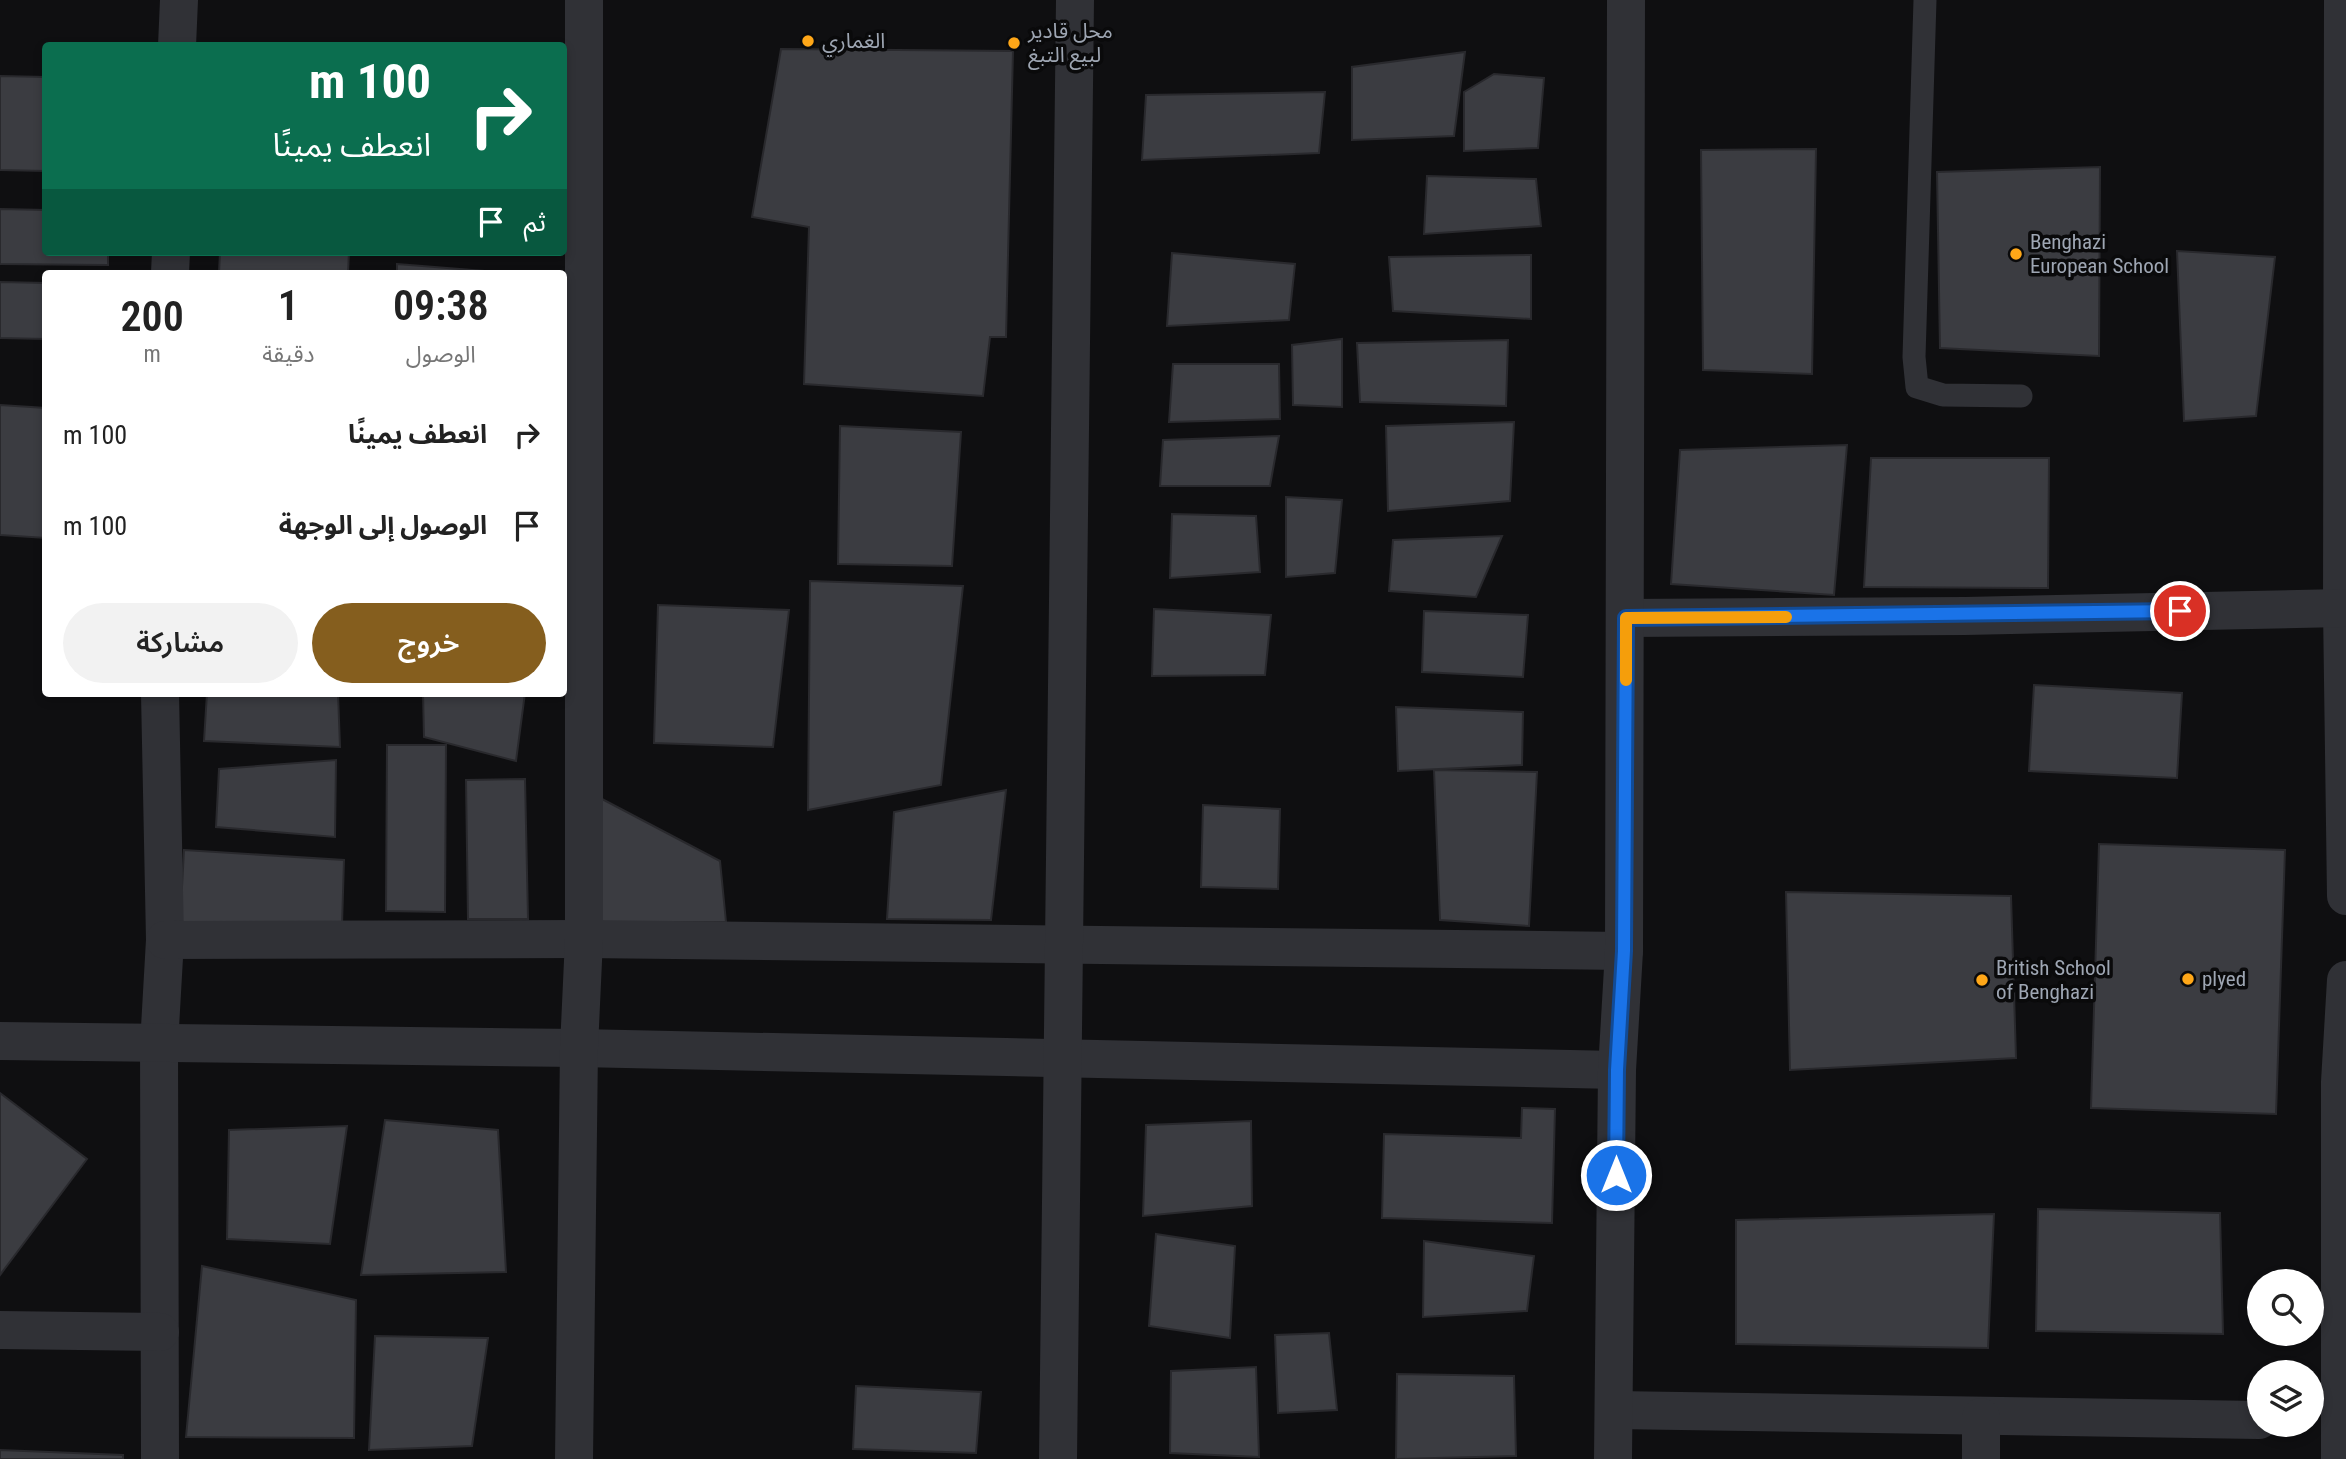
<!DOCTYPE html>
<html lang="ar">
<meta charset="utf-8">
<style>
:root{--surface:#fff;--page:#f2f2f2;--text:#222;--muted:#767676;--accent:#855e1e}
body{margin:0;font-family:"Roboto Condensed","Noto Sans Arabic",sans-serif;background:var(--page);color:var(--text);direction:rtl;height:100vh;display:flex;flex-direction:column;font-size:26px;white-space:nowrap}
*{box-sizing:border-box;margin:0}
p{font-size:23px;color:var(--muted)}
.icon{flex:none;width:38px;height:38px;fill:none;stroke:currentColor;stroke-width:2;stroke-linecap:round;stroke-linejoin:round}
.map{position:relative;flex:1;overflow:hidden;direction:ltr}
.sheet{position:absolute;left:42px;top:270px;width:525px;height:427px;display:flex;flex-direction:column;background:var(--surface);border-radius:7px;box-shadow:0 4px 10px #0003;direction:rtl}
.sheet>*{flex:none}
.banner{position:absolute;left:42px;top:42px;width:525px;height:214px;border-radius:7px;box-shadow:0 4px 10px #0003;direction:rtl;background:#0b6e4f;color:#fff;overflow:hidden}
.fabs{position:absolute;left:2247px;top:1269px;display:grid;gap:14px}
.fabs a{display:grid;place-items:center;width:77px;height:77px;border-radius:50%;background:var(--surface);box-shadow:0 4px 10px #0003;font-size:35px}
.pin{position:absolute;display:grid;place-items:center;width:60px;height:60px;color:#fff;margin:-30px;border:4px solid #fff;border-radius:50%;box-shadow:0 2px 7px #0007}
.me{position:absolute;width:77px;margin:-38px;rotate:0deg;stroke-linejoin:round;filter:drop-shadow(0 0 5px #0008)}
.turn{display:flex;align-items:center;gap:24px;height:147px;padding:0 21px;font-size:32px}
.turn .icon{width:91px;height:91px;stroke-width:2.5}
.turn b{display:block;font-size:49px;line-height:60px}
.then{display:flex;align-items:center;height:66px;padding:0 21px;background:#0003;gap:14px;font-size:26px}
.eta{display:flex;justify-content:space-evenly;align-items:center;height:119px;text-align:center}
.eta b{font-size:42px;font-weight:600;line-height:49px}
.primary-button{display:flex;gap:14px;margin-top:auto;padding:14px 21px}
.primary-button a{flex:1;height:80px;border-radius:42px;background:var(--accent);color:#fff;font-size:28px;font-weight:600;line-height:80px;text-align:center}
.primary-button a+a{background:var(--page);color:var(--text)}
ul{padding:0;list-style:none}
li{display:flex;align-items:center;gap:21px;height:91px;padding:0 21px}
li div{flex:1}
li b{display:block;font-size:26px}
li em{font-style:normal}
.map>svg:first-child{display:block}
.building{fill:#3b3c41;stroke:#29292d;stroke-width:2}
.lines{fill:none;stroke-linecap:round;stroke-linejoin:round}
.lane{stroke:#303136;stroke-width:23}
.street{stroke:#303136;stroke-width:38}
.route-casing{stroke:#114b97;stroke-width:18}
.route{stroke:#1a73e8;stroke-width:12}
.slow{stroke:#f59e0b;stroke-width:12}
.poi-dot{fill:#ffa718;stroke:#0a0a0b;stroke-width:2.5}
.labels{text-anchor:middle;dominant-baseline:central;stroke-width:7;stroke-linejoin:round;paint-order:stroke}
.poi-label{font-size:21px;fill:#9ea6b3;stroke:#0a0a0b;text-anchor:start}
</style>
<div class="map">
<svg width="2346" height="1459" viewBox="0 0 2346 1459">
<rect width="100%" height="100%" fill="#0f0f11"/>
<g class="building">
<path d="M 781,49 L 1013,51 L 1006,337 L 990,337 L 983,396 L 804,384 L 809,227 L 752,217 Z"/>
<path d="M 1465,52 L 1454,136 L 1352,140 L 1352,67 Z"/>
<path d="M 1494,74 L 1544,78 L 1538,148 L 1464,151 L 1464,92 Z"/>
<path d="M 0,76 L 46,77 L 46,171 L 0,170 Z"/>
<path d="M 1325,92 L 1319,153 L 1142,160 L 1146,95 Z"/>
<path d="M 1816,149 L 1812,374 L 1703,370 L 1701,150 Z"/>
<path d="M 2100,167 L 2099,356 L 1940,348 L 1937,172 Z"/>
<path d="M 1427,176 L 1536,179 L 1541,226 L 1424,234 Z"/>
<path d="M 0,209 L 46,210 L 46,252 L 108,252 L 108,265 L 0,264 Z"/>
<path d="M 2177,251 L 2275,257 L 2256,416 L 2184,421 Z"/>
<path d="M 220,252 L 349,252 L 348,273 L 219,273 Z"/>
<path d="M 1172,253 L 1295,264 L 1289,320 L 1167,326 Z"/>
<path d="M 1531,255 L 1531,319 L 1393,311 L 1389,257 Z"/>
<path d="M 397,264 L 510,273 L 397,273 Z"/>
<path d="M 0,282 L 46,283 L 46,339 L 0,338 Z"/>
<path d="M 1342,339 L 1342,407 L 1293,405 L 1292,345 Z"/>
<path d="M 1508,340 L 1506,406 L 1360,402 L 1357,343 Z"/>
<path d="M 1173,364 L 1279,364 L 1280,419 L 1169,422 Z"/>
<path d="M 0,405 L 46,408 L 46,538 L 0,535 Z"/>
<path d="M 1514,422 L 1510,501 L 1388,511 L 1386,426 Z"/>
<path d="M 840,426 L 961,432 L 952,566 L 838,564 Z"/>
<path d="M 1279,436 L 1270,486 L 1160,486 L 1163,440 Z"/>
<path d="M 1847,445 L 1834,595 L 1671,584 L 1680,450 Z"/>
<path d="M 1871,458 L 2049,458 L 2048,588 L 1864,587 Z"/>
<path d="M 1286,497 L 1342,500 L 1335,573 L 1286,577 Z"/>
<path d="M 1172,514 L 1256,516 L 1260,572 L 1170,578 Z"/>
<path d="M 1502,536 L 1476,597 L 1389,591 L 1393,540 Z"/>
<path d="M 810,581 L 963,586 L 941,785 L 808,810 Z"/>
<path d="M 658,605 L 789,610 L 773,747 L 654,743 Z"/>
<path d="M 1154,609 L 1271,615 L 1265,675 L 1152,676 Z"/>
<path d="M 1424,611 L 1528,615 L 1523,677 L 1422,672 Z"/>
<path d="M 2034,685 L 2182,693 L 2177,778 L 2029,771 Z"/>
<path d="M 207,693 L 338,693 L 340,747 L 204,741 Z"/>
<path d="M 423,693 L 525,693 L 516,761 L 424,737 Z"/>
<path d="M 1396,707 L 1523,712 L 1522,765 L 1398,771 Z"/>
<path d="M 387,745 L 446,745 L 445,912 L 386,911 Z"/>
<path d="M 336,760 L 335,837 L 216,827 L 219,769 Z"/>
<path d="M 1434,770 L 1537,772 L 1529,926 L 1440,920 Z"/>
<path d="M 525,779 L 528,919 L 468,919 L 466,780 Z"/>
<path d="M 1006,790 L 991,920 L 887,919 L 894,812 Z"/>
<path d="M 602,799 L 720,861 L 726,922 L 598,922 Z"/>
<path d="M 1203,805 L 1280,809 L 1278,889 L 1201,887 Z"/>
<path d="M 2099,844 L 2285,850 L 2276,1114 L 2091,1108 Z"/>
<path d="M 184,850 L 344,860 L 342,925 L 180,923 Z"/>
<path d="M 1786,892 L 2011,896 L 2016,1058 L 1790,1070 Z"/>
<path d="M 0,1093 L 87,1159 L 0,1275 Z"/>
<path d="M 1522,1108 L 1555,1109 L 1552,1223 L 1382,1218 L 1384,1134 L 1521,1138 Z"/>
<path d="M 385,1120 L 498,1130 L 506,1272 L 361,1275 Z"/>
<path d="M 1251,1121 L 1252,1206 L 1143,1216 L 1146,1125 Z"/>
<path d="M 347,1126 L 330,1244 L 227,1239 L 229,1130 Z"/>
<path d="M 2038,1209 L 2220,1213 L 2223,1334 L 2036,1331 Z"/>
<path d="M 1994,1214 L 1988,1348 L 1736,1344 L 1736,1220 Z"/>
<path d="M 1156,1234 L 1235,1246 L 1230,1338 L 1149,1326 Z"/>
<path d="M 1424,1241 L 1534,1256 L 1527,1311 L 1423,1317 Z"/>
<path d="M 202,1266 L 356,1300 L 354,1438 L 186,1437 Z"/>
<path d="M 1329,1333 L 1337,1410 L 1278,1413 L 1275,1335 Z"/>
<path d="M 375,1336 L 488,1338 L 472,1446 L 369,1450 Z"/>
<path d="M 1256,1367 L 1259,1457 L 1170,1453 L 1171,1371 Z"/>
<path d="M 1397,1374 L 1514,1376 L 1516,1456 L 1396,1459 Z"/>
<path d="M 856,1386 L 981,1392 L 976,1453 L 853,1449 Z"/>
<path d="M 0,1450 L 123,1455 L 123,1459 L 0,1459 Z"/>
</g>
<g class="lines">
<path class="lane" d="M 1925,0 L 1914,357 L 1917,387 L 1943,395 L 2021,396"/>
<g class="street">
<path d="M 2343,0 L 2342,608 L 2346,896"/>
<path d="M 177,46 L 179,0"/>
<path d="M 170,273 L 171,252"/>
<path d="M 1626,618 L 1965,616 L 2342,608"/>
<path d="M 160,693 L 165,940 L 159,1045 L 160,1459"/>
<path d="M 165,940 L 584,939 L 1624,951"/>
<path d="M 0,1041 L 579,1048 L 1617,1070"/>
<path d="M 0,1330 L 160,1332"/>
<path d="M 1614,1410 L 2259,1420"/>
<path d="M 1981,1417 L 1981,1459"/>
<path d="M 574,1459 L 579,1048 L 584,939 L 584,0"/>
<path d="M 1058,1459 L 1075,0"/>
<path d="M 1613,1459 L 1617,1070 L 1624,951 L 1626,0"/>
<path d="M 2340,1459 L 2340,1082 L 2346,980"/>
</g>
</g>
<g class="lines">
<defs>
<path id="route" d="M 1616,1175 L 1617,1070 L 1624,951 L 1626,618 L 2180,611"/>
</defs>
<use href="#route" class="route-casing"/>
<use href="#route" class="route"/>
<path class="slow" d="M 1626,680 L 1626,618 L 1786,617"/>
</g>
<g class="poi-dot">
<circle cx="808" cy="41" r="7"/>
<circle cx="1014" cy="43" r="7"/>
<circle cx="2016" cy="254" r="7"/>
<circle cx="2188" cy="979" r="7"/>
<circle cx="1982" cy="980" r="7"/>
</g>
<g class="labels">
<g class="poi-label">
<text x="1028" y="31">محل قادير<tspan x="1028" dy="24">لبيع التبغ</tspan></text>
<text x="822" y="41">الغماري</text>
<text x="2030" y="242">Benghazi<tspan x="2030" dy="24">European School</tspan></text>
<text x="1996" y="968">British School<tspan x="1996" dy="24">of Benghazi</tspan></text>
<text x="2202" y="979">plyed</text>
</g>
</g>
</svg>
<div class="fabs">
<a><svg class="icon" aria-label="search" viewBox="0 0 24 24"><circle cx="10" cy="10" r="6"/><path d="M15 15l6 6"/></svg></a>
<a><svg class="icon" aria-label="layers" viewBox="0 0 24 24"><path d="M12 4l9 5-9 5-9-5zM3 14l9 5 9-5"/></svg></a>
</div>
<div class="pin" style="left:2180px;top:611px;background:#d93025"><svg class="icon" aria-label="arrive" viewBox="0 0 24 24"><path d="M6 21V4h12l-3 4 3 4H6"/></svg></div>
<svg class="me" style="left:1616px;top:1175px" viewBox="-20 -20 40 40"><circle r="17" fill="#1a73e8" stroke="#fff" stroke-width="3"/><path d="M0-11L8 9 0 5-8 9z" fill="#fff"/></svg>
<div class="banner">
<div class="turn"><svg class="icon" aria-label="right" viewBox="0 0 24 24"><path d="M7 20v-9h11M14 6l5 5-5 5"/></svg><div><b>100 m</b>انعطف يمينًا</div></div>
<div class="then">ثم<svg class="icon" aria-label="arrive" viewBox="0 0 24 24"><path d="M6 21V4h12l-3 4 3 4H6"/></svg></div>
</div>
<section class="sheet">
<div class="eta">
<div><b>09:38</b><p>الوصول</p></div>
<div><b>1</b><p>دقيقة</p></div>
<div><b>200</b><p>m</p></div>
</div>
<ul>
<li><svg class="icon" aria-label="right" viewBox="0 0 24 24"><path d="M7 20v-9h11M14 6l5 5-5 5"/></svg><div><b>انعطف يمينًا</b></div><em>100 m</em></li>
<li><svg class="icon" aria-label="arrive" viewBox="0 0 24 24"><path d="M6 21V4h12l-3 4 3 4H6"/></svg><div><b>الوصول إلى الوجهة</b></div><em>100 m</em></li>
</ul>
<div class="primary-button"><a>خروج</a><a>مشاركة</a></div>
</section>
</div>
